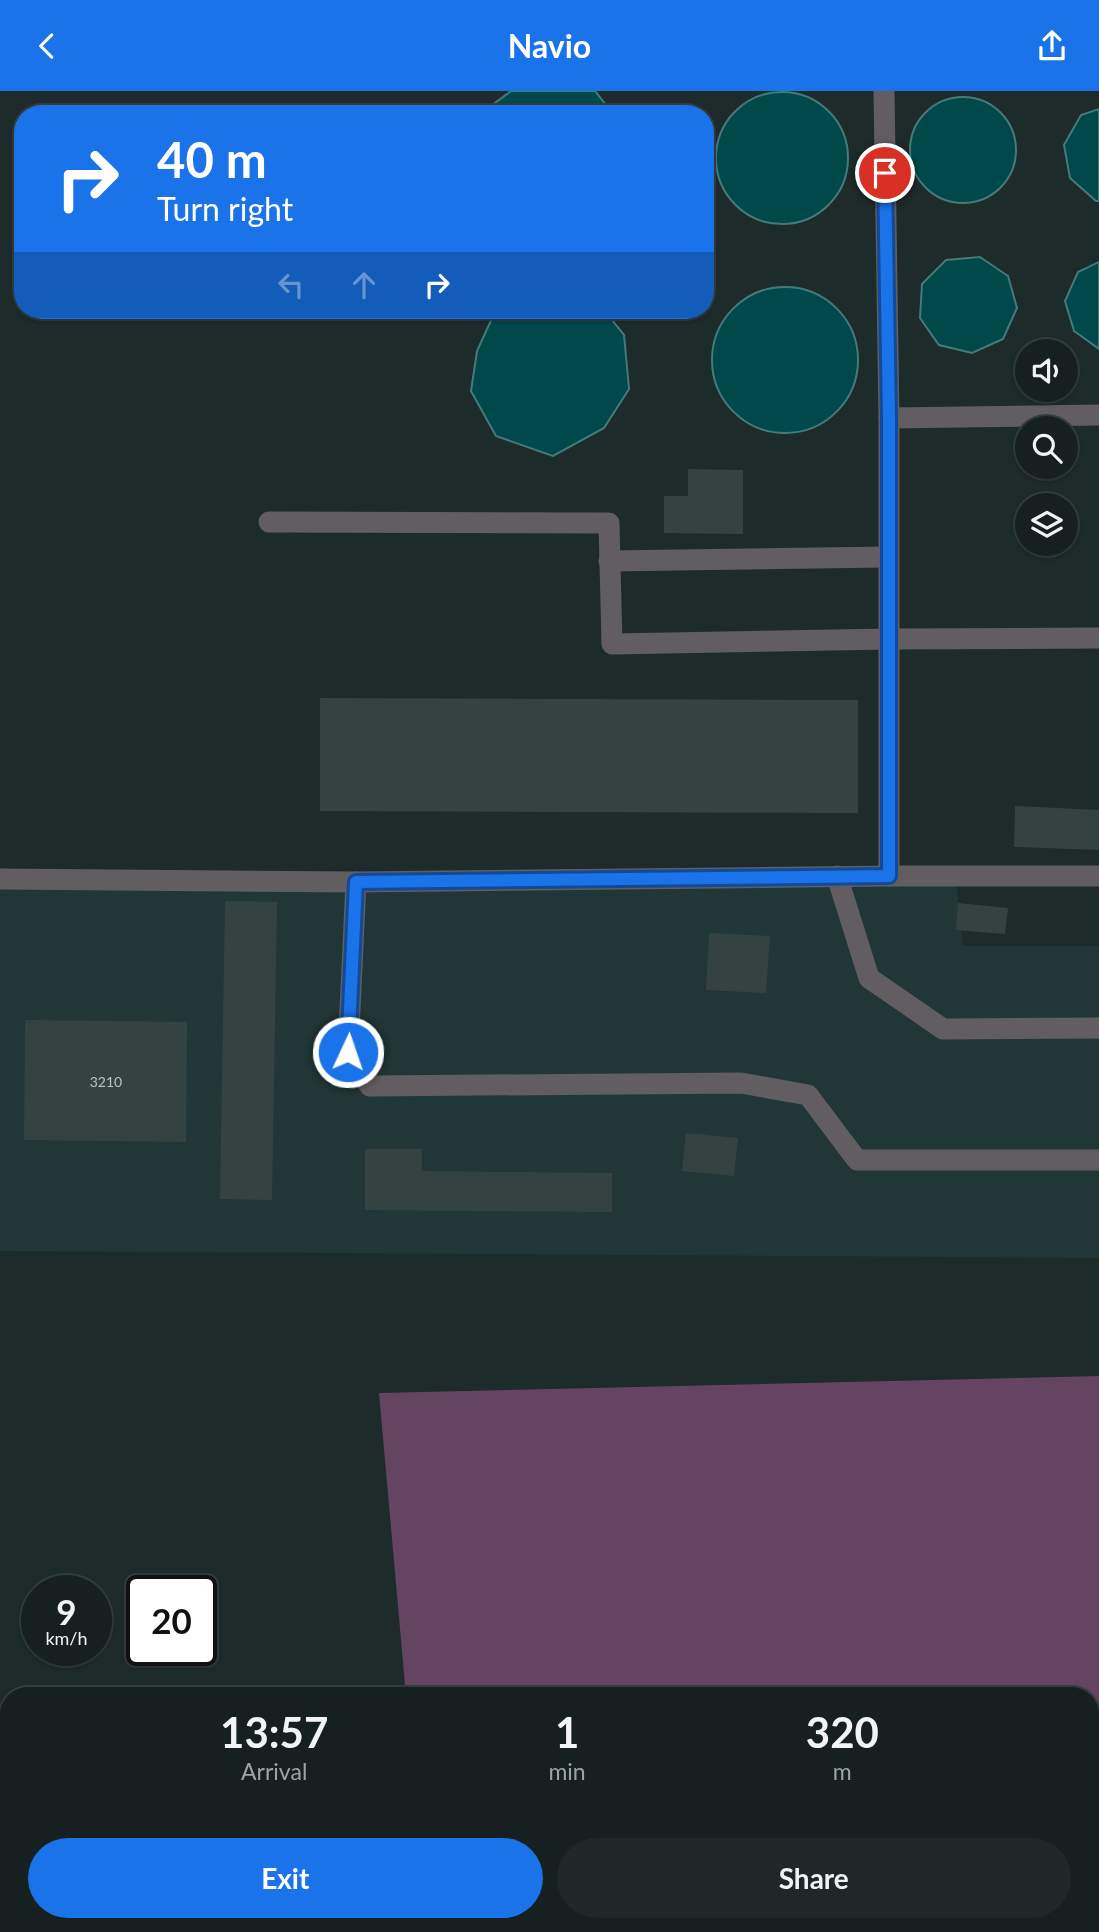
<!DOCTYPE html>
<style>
:root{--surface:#162020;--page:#1f2829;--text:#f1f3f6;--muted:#9ea3a5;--line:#353e3e;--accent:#1a73e8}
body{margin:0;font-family:Lato,sans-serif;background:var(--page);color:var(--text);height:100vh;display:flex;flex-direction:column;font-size:26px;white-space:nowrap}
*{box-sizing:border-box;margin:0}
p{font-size:23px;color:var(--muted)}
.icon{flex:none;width:38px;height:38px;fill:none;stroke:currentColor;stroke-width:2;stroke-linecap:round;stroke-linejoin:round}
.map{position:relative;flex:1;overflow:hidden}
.side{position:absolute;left:0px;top:1596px;width:1099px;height:245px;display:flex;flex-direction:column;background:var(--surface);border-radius:28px 28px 0 0;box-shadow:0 2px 5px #0004,0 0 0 2px var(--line)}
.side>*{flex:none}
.guide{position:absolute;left:14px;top:14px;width:700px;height:214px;border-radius:28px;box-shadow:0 2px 5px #0004,0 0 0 2px var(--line);background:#1a73e8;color:#fff;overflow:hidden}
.buttons{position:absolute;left:1015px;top:248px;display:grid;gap:14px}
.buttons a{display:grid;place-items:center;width:63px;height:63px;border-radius:50%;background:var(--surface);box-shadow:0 2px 5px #0004,0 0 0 2px var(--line);font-size:35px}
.speed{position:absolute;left:21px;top:1484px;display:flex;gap:14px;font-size:35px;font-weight:700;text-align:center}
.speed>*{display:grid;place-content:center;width:91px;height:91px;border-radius:50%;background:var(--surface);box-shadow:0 2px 5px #0004,0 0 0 2px var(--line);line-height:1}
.speed small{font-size:18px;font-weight:400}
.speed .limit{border:4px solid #111;border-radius:10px;background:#fff;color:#111}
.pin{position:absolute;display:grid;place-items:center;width:60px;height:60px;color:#fff;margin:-30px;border:4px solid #fff;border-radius:50%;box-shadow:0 2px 7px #0007}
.me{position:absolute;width:77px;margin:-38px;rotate:3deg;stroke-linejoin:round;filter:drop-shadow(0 0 5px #0008)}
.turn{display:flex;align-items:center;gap:24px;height:147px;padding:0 28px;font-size:32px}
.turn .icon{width:91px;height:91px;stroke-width:2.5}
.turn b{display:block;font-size:49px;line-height:60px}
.lanes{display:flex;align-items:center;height:66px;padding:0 28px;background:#0003;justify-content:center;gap:35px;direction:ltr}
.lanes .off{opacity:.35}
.eta{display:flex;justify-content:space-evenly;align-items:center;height:119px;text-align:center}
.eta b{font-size:42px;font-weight:700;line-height:49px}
.cta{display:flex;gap:14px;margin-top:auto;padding:14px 28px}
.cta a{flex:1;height:80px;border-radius:42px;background:var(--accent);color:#fff;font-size:28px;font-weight:700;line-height:80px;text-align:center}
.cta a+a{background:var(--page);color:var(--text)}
header{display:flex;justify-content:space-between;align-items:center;height:91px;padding:0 28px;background:var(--accent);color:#fff;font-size:32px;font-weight:700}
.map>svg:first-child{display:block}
.built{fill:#213636}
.green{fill:#412a3e}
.forest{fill:#654461}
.water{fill:#00484a;stroke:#457a7b;stroke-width:2}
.building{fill:#354242}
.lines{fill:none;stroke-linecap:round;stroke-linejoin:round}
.minor{stroke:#615d61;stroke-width:21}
.route-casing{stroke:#114b97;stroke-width:18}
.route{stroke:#1a73e8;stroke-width:12}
.labels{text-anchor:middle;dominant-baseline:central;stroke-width:6;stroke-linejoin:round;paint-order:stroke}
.number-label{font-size:14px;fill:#b9c2c2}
</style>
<header><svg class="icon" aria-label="back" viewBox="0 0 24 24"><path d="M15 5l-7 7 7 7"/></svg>Navio<svg class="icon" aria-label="share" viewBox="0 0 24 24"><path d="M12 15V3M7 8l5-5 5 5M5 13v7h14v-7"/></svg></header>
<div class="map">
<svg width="1099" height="1841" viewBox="0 0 1099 1841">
<rect width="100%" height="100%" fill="#1e2b2b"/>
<path class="built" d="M 0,791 L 956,791 L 963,855 L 1099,855 L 1099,1167 L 0,1160 Z"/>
<path class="green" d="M 0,1662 L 9,1662 L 9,1832 L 87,1832 L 87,1841 L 0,1841 Z"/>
<path class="forest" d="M 1099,1285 L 1099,1841 L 426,1841 L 426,1832 L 1090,1832 L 1090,1605 L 406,1605 L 379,1302 Z"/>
<g class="water">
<path d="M 511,0 L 595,0 L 613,23 L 487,23 L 491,15 Z"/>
<circle cx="782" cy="67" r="66"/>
<circle cx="963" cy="59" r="53"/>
<path d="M 1099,18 L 1099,110 L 1096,110 L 1070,87 L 1064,54 L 1081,24 Z"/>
<path d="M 980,166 L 1008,185 L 1017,217 L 1003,248 L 972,262 L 939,254 L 920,227 L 922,193 L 946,169 Z"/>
<path d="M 1099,171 L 1099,258 L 1074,240 L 1065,210 L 1078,181 Z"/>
<circle cx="785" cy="269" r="73"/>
<path d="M 502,219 L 604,219 L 624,244 L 629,298 L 604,337 L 553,365 L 496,345 L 471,300 L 477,260 L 493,225 Z"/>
</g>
<g class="building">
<path d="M 688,378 L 743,379 L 743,443 L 664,442 L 664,405 L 688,405 Z"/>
<path d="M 320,607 L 858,609 L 858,722 L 320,720 Z"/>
<path d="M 1015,715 L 1099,719 L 1099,759 L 1014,756 Z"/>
<path d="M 225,810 L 277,811 L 272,1109 L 220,1108 Z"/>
<path d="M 958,812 L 1008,817 L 1005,843 L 956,839 Z"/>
<path d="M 709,842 L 770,845 L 766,902 L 706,899 Z"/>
<path d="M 25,929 L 187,931 L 186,1051 L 24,1049 Z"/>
<path d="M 686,1042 L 738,1047 L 734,1085 L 682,1080 Z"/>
<path d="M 365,1058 L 422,1058 L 422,1080 L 612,1082 L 612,1121 L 365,1119 Z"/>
</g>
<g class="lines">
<g class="minor">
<path d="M 884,0 L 889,327 L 889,785"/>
<path d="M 889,327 L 1099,324"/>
<path d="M 269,431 L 609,432 L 612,553 L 889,548 L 1099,547"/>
<path d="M 609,470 L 888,466"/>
<path d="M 837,785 L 869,887 L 943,938 L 1099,937"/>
<path d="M 0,788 L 356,791 L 889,785 L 1099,785"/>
<path d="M 356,791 L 348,961 L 370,995 L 741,992 L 808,1004 L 857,1069 L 1099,1069"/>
</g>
</g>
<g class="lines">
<defs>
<path id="route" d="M 348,961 L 356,791 L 889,785 L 889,327 L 885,82"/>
</defs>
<use href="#route" class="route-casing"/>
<use href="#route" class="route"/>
</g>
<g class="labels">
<g class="number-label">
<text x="106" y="990">3210</text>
</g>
</g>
</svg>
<div class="buttons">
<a><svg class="icon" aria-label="sound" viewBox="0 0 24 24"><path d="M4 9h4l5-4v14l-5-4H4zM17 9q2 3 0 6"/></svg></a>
<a><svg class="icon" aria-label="search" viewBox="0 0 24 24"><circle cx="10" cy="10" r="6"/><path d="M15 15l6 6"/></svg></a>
<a><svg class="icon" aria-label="layers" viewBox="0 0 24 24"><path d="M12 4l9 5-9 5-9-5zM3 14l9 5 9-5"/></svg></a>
</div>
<div class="speed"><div>9<small>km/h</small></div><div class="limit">20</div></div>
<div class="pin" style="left:885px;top:82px;background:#d93025"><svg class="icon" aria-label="arrive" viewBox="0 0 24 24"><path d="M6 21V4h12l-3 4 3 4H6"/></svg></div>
<svg class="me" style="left:348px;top:961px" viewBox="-20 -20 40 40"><circle r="17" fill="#1a73e8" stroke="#fff" stroke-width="3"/><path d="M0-11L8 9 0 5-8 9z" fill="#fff"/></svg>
<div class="guide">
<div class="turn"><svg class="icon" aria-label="right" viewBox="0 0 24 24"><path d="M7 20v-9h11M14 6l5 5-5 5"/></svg><div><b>40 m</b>Turn right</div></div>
<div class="lanes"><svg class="icon off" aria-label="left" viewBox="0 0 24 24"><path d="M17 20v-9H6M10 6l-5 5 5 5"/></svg><svg class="icon off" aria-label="ahead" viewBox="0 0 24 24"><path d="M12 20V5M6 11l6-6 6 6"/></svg><svg class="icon" aria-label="right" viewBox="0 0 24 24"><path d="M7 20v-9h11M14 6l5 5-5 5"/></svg></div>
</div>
<section class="side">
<div class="eta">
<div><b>13:57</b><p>Arrival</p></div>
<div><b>1</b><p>min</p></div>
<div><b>320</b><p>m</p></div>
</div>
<div class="cta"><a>Exit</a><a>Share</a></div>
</section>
</div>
